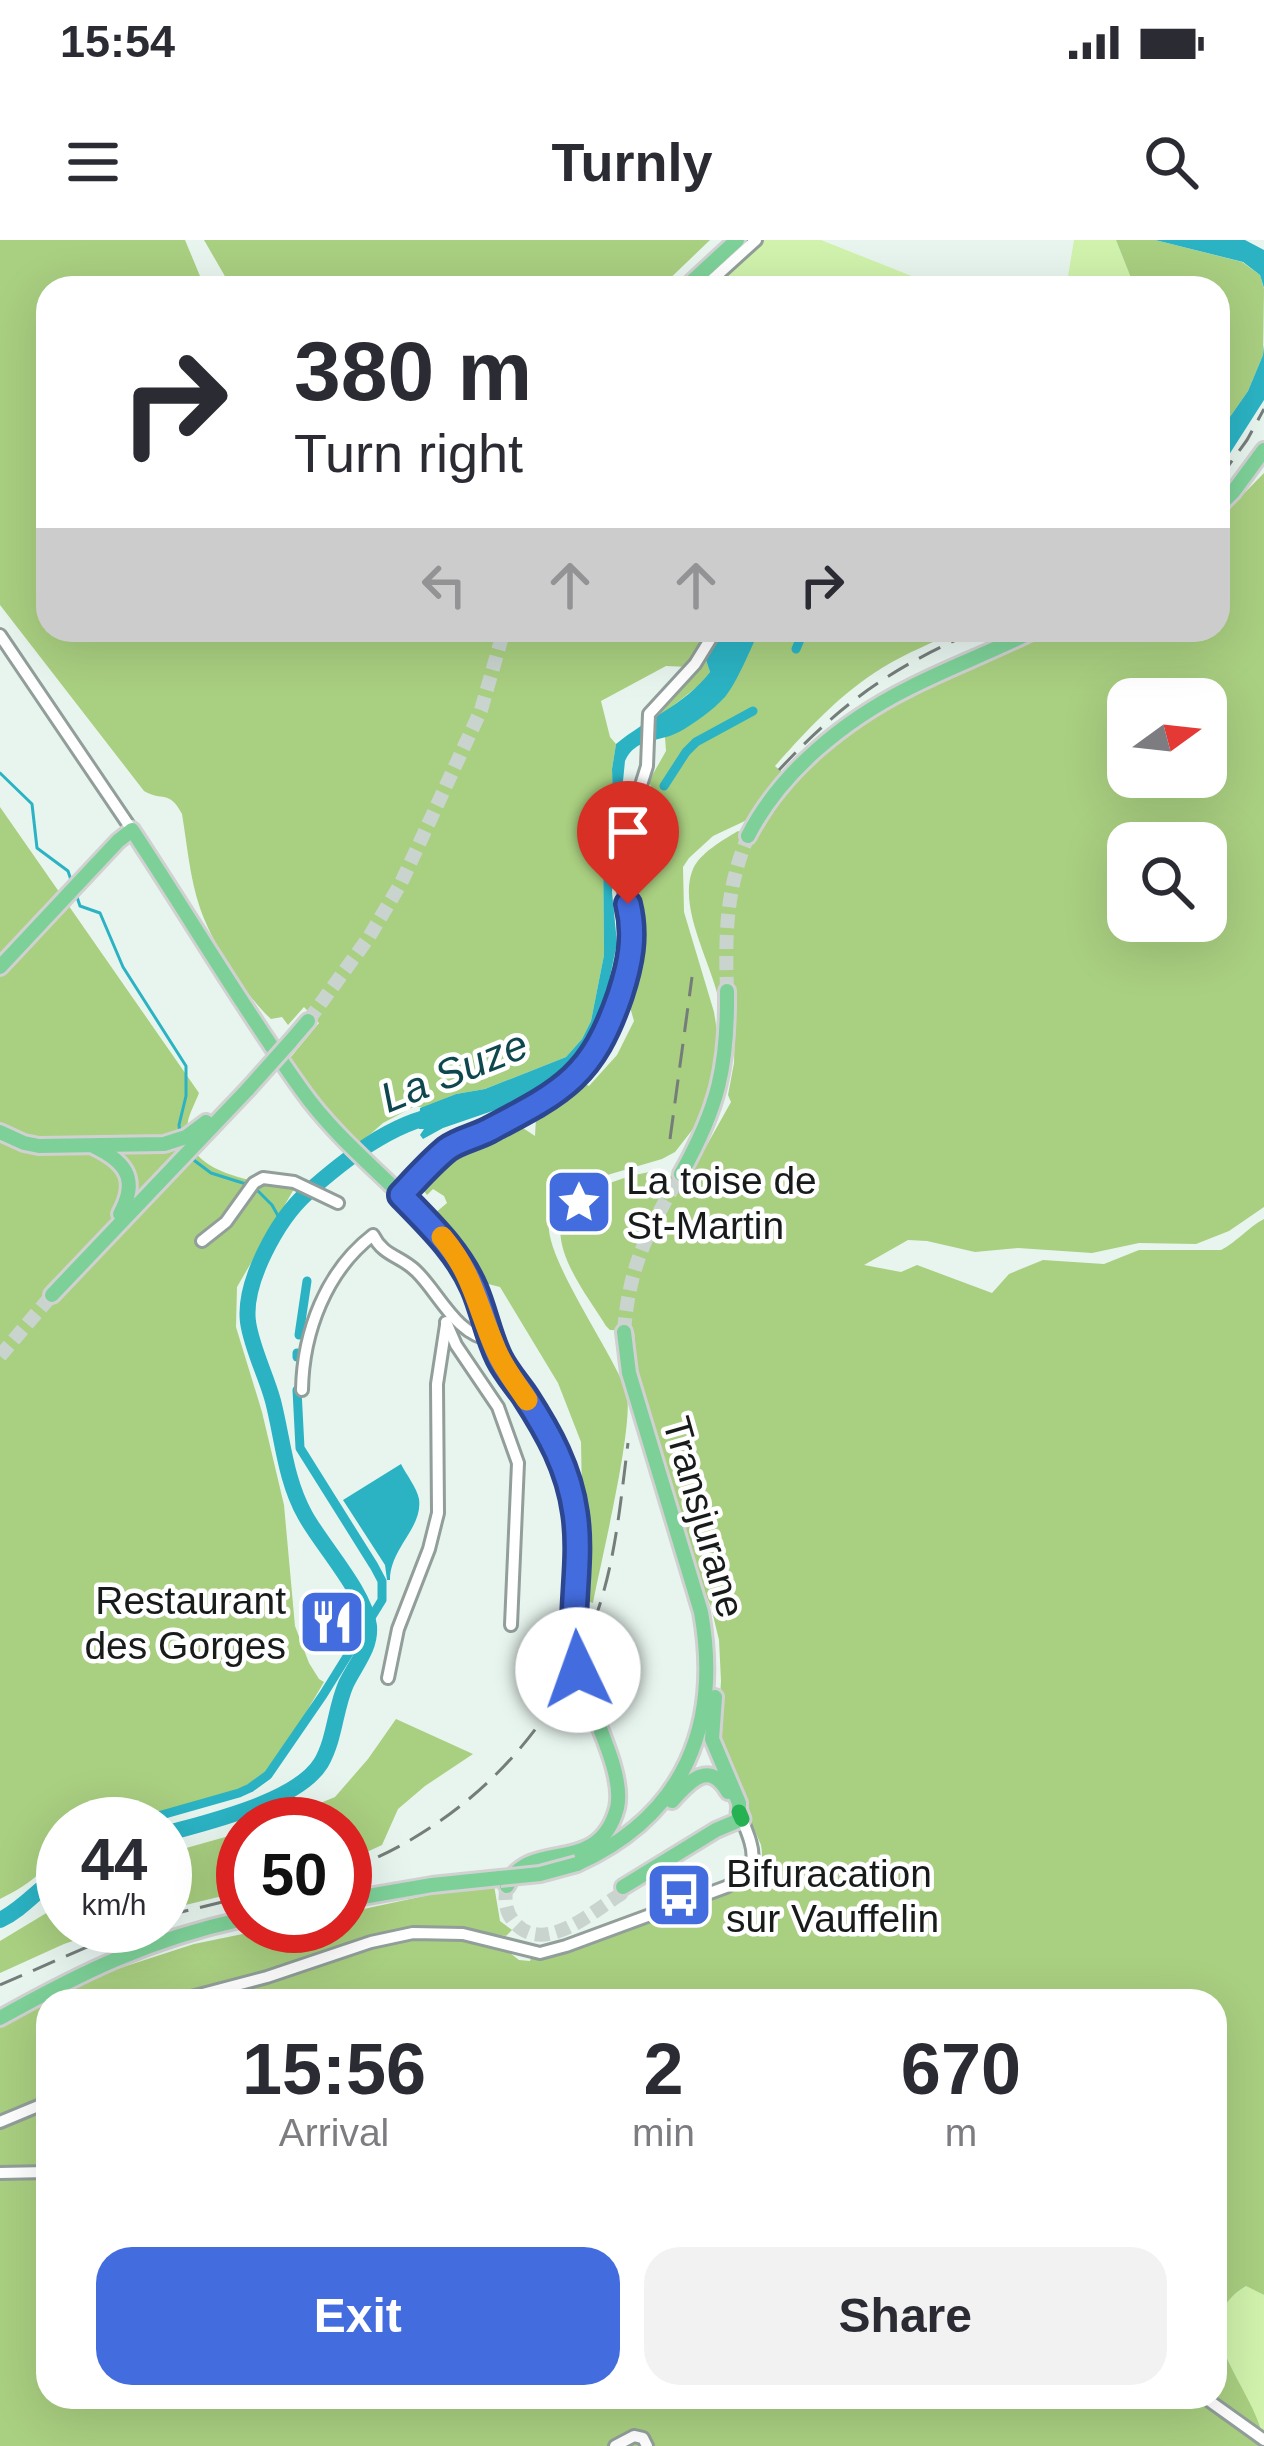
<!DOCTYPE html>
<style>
:root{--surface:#fff;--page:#f2f2f3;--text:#2b2b33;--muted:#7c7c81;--accent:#436cde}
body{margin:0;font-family:Helvetica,sans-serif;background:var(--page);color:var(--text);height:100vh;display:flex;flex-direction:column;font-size:45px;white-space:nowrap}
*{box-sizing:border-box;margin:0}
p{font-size:39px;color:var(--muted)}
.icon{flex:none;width:66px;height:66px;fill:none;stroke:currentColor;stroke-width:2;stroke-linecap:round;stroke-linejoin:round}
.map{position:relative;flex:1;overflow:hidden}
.details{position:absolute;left:36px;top:1749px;width:1191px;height:420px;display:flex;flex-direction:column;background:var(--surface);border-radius:36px;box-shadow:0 12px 48px #0002}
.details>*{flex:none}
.hud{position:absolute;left:36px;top:36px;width:1194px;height:366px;border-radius:36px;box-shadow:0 12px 48px #0002;background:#fff;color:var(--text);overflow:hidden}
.needle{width:78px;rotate:75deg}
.fabs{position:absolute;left:1107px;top:438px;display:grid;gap:24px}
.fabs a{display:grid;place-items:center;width:120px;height:120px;border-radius:24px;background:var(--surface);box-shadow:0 12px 48px #0002;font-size:60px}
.speed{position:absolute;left:36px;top:1557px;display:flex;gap:24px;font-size:60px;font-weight:700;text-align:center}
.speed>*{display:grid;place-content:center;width:156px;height:156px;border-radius:50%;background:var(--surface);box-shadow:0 12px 48px #0002;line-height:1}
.speed small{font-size:30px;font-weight:400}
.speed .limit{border:18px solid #d22;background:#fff;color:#111}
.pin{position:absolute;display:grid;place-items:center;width:102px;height:102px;color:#fff;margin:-123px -51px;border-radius:50% 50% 50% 0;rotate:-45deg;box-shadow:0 0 12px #0007}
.pin .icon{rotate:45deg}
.me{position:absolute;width:132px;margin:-66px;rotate:357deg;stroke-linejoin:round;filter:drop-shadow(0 0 9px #0008)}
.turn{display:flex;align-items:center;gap:42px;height:252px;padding:0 60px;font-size:54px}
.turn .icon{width:156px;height:156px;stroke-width:2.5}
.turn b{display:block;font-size:84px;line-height:102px}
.lanes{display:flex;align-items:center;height:114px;padding:0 60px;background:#0003;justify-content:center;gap:60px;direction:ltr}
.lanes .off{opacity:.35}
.eta{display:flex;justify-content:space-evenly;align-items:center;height:204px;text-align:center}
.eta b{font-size:72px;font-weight:600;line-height:84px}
.button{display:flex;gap:24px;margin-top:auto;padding:24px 60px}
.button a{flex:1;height:138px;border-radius:36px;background:var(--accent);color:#fff;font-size:48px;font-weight:600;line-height:138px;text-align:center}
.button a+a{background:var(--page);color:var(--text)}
.status{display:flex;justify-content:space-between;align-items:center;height:84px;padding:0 60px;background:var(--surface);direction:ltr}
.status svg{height:33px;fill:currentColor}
header{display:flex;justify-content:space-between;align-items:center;height:156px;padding:0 60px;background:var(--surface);font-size:54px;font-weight:600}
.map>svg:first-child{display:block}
.green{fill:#d0f2ac}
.forest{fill:#a9cf80;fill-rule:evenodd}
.water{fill:#2bb3c4}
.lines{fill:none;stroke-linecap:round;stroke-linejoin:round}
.stream{stroke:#2bb3c4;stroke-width:3}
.canal{stroke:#2bb3c4;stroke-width:9}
.river{stroke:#2bb3c4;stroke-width:16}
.major-tunnel{stroke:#c9d4cf;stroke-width:14;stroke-dasharray:14 7;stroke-linecap:butt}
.minor-casing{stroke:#919e99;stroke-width:16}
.major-casing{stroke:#d1d1d1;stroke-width:20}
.highway-casing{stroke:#d1d1d1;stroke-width:21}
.minor{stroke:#fff;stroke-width:10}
.major{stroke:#7dd198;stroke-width:14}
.highway{stroke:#26b253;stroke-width:15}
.rail{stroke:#757d7a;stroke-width:3;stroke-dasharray:24 12;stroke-linecap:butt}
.major-bridge-casing{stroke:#d1d1d1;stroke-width:20;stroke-linecap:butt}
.major-bridge{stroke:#7dd198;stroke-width:14}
.route-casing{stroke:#2c4690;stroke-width:30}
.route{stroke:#436cde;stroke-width:21}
.slow{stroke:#f59e0b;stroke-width:21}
.labels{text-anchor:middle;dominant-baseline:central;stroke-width:9;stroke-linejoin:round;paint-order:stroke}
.poi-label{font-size:39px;fill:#171b19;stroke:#fff;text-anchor:start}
.street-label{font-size:39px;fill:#171b19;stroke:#fff}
.water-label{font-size:42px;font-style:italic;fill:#0e474e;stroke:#fff}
</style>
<div class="status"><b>15:54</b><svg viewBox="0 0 49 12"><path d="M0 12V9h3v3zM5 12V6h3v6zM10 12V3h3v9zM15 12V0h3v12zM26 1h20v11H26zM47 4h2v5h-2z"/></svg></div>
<header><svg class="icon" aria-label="menu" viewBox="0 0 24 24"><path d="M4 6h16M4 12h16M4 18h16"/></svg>Turnly<svg class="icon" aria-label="search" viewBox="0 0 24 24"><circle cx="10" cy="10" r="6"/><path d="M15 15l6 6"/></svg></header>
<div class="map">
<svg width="1264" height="2206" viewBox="0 0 1264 2206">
<rect width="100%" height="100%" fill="#e8f5ef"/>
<g class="green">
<path d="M 755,0 L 821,0 L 942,48 L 703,48 Z"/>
<path d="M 1074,0 L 1116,0 L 1135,48 L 1066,48 Z"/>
<path d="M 1246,2046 L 1264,2055 L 1264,2198 C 1254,2168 1210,2099 1219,2072 C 1223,2061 1237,2051 1246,2046 Z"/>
</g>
<g class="forest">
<path d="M 0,0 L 185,0 L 200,36 L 226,38 L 204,0 L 710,0 L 660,48 L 48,48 L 48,390 L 725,390 L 706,420 L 710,432 L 702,443 L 651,483 L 658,470 L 694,434 L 688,427 L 666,426 L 601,461 L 610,497 L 616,504 L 612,529 L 613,570 L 603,612 L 604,715 L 591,781 L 582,799 L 566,817 L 485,849 L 456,854 L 423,867 L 413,867 L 383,883 L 359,904 C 333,877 308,851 290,818 L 319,783 L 304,767 L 288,785 L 282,777 L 271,779 C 244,754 212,703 200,668 C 190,639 187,604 182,574 C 169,549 162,562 144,551 L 0,365 Z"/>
<path d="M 1116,0 L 1155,0 L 1242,22 L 1260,35 L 1264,49 L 1263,115 L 1248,151 L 1218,194 L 1218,48 L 1135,48 Z"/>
<path d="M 1264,233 L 1264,967 L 1229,991 L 1196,1004 L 1139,1003 L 1092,1013 L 1018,1008 L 975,1012 L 927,1001 L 908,1000 L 864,1025 L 901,1032 L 917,1025 L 992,1053 L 1009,1034 L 1043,1020 L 1104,1024 L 1139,1010 L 1221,1010 C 1237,1002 1247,988 1264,979 L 1264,2055 L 1246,2046 C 1178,2087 1261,2152 1264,2206 L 0,2206 L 0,1767 L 194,1704 L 281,1686 L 345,1686 L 345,1673 L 466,1647 L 494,1645 L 500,1681 L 512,1690 L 506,1696 L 477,1691 L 480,1703 L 510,1713 L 519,1720 L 530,1721 L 531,1718 L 549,1717 L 739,1649 C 757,1639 765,1625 761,1605 L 717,1501 L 721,1441 L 719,1400 L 711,1367 L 697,1333 L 637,1140 L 634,1091 L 610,1090 L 606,1086 C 584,1050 537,995 574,957 L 571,953 C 561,961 552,969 549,982 C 544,1017 612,1111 626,1151 C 636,1179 600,1325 593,1363 L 584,1360 L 581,1202 L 558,1143 L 500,1047 L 480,1042 L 459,1003 L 434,974 L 447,963 L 444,956 L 433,949 L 427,955 L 420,946 L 440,930 L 439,918 C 455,905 477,900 496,896 L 503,900 L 506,894 L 514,891 L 514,882 L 535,896 L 536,878 L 541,877 L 530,875 L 543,869 L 577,839 L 589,846 L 617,815 L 634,781 L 630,767 L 634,738 L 640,735 C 632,718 638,705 637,687 C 637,671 627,655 625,639 C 622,616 628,594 639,573 L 649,572 L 656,562 L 649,541 L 666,511 L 665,497 C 721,476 734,439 760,390 L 960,390 C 934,402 906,413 882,428 C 841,453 807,490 775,526 L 784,534 L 747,580 L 713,596 L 689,618 L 683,627 L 684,672 L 714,772 L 719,803 L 714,836 L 703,869 L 693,889 L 675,912 L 662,919 L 597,938 L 601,946 L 630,936 L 659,930 L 671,936 L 676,930 L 689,937 L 731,862 L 728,855 L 734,823 L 736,750 L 721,750 L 721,763 L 719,761 C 712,724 677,667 693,629 C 700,613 723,600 738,591 L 756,600 L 777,566 L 806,531 L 848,494 L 895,464 L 1051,390 L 1218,390 L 1218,280 ZM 1128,459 L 1206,459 L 1206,537 L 1128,537 ZM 1128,603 L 1206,603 L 1206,681 L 1128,681 ZM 48,1761 L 1215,1761 L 1215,2157 L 48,2157 Z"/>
<path d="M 0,567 L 199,853 C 196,861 190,872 188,881 C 180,935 257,941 294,949 L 237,1047 L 236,1087 L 262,1172 L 284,1265 L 295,1386 L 309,1423 L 319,1439 L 324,1442 L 275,1525 L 241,1549 L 144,1584 L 63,1584 C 63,1621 31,1644 0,1659 Z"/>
<path d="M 396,1479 L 473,1514 L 425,1546 L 398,1569 L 382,1605 L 345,1622 L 345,1584 L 269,1584 L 335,1557 L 368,1519 Z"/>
<path d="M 243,1592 L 243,1651 L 165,1670 L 165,1614 Z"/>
<path d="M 63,1663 L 63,1686 L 117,1686 L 64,1704 L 0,1733 L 0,1701 Z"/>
</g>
<g class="water">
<path d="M 1155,0 L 1245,0 L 1264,10 L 1264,48 L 1260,35 L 1243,22 Z"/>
<path d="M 1264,105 L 1264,160 L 1218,232 L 1218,194 L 1248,151 L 1263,115 Z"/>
<path d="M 725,390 L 760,390 C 750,409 738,441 725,457 C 714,469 694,484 679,492 C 658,503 636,497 625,521 L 612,652 L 617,703 L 599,790 L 584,814 L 538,851 L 507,866 L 443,888 L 423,899 L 420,895 L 424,889 L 419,889 L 420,868 L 456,854 L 485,849 L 566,817 L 582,799 L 591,781 L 604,715 L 603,612 L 613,570 L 612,529 L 616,504 C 646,479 685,465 710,432 L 706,420 Z"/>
<path d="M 401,1224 C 406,1234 417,1248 419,1259 C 423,1288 390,1308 390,1340 L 387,1340 L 385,1325 L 343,1260 Z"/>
</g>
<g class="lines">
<g class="stream">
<path d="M 0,533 L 32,564 L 37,608 L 68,631 L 71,640"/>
<path d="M 76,654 L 80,666 L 100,673 L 123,727 L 186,826 L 186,856 L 179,885 L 180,893"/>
<path d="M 191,918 L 211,933 L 246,944"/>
<path d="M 255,948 L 272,965 L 281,981"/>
</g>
<g class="canal">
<path d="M 796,409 L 804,390"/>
<path d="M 664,546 L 686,512 L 696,502 L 753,471"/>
<path d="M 299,1095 L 307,1041"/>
<path d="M 297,1117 L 297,1113"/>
<path d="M 141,1584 L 151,1578 L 239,1553 L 250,1548 L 268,1535 L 323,1455 L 382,1360 L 382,1341 L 374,1326 L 300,1208 L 297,1150"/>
<path d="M 49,1628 L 50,1640"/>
</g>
<g class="river">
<path d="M 165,1594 C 207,1582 297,1562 321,1523 C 335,1499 335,1469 346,1444 C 355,1425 371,1408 369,1386 C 365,1352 322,1306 305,1275 C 285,1239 283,1200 273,1161 C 266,1135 252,1109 248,1082 C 243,1042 278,979 307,953 C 343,921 392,882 439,875"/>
<path d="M 0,1680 C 24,1669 40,1646 63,1633"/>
</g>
<g class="major-tunnel">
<path d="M 727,751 C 725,693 726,650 748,596"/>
<path d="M 308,781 L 369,697 L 401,643 L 481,470 L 504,390"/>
<path d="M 624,1092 C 629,1026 648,990 681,934"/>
<path d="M 0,1116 L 52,1055"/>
<path d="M 507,1646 C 504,1659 505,1672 515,1683 C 545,1716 594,1670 621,1654 L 623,1647"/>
</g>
<defs>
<g id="minor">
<path d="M 703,48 L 756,0"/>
<path d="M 0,395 L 132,590"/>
<path d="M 401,955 L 451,906 L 477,896 L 542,863 L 578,834 L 597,811 L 613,774 L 632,714 L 632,684 L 621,639 L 621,609 L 647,526 L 649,474 L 695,424 L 716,390"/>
<path d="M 202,1001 L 226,982 L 254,943 L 263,938 L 294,942 L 338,963"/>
<path d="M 446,1082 L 456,1105 L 498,1167 L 518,1223 L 511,1385"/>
<path d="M 302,1150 C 303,1092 326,1031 373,995 C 383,1016 401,1016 416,1031 C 439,1053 456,1096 492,1100"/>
<path d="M 388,1438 L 398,1389 L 429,1309 L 438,1273 L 437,1144 L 446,1085"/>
<path d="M 176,1761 L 267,1737 L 371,1702 L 413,1693 L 463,1694 L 540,1713 L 566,1706 L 726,1647 C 762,1628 755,1612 742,1579"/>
<path d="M 0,1882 L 48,1862"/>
<path d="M 0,1933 L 48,1932"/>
<path d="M 1204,2157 L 1264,2200"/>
<path d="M 615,2206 L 634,2196 L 643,2198 L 647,2206"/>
</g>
<g id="major">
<path d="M 685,48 L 737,0"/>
<path d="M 1218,267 L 1233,252 L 1264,210"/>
<path d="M 748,596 C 781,531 845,480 909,448 C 950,427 994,411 1035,390"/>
<path d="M 0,727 L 118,601 L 132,590 C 189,676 241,765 301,849 C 341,906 400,947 444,1000 C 475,1036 478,1074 498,1115 C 520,1160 553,1189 568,1241 C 578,1273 580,1307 578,1340 C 576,1367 571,1394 576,1421 C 584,1462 626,1530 617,1568 C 598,1639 529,1596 507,1646"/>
<path d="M 290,802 L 308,781"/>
<path d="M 0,892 L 24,903 L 39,906 L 164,904 L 186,897 L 206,882"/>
<path d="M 95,907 C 128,923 138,941 120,974"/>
<path d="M 681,934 C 718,868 728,826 727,751"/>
<path d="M 52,1055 L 248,849"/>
<path d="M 715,1457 L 712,1499 L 739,1563 L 739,1572"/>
<path d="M 672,1561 C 689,1542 709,1519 728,1552"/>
<path d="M 577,1624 C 685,1575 721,1485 701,1372 L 629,1133 L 624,1092"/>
<path d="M 623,1647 L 716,1590 L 742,1579"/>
<path d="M 345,1660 L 432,1645 L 500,1638"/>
<path d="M 0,1778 C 84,1731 148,1700 243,1679"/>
</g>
<path id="highway" d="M 739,1572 L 742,1579"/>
</defs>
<use href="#minor" class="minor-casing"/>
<use href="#major" class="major-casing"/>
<use href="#highway" class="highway-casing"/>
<use href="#minor" class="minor"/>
<use href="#major" class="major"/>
<use href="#highway" class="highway"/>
<g class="rail">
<path d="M 1218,240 L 1247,200 L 1264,169"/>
<path d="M 779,530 C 841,463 895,425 979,390"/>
<path d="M 670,899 L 692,737"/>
<path d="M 345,1631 C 465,1586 559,1490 599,1367 C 616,1315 621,1258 628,1203"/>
<path d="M 165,1676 L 243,1657"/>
<path d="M 0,1745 L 135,1686"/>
</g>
<defs>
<g id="major-bridge">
<path d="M 248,849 L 290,802"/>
<path d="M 500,1638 L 540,1634 L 577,1624"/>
</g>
</defs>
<use href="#major-bridge" class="major-bridge-casing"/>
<use href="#major-bridge" class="major-bridge"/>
</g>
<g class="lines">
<defs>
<path id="route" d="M 578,1430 C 567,1378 583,1326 575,1273 C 569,1229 549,1193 525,1156 C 516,1143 506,1132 499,1118 C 488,1096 484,1071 474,1048 C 458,1011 429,984 401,955 C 415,940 431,922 447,909 C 459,900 476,897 489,890 C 563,851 592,837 620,755 C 630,724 636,696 628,664"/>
</defs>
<use href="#route" class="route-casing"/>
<use href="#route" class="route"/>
<path class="slow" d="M 442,997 C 474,1035 477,1067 496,1110 C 504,1129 516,1143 527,1160"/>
</g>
<defs>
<symbol id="sight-square" viewBox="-11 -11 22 22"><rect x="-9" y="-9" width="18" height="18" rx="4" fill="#436cde" stroke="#fff"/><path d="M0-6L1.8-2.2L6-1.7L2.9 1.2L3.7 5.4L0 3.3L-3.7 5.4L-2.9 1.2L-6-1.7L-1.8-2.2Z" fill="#fff"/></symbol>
<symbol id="restaurant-square" viewBox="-11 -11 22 22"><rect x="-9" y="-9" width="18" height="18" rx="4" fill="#436cde" stroke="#fff"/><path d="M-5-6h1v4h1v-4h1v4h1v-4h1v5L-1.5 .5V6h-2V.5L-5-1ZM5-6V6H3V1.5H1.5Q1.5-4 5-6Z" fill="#fff"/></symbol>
<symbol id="bus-square" viewBox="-11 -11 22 22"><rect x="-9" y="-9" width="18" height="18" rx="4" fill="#436cde" stroke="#fff"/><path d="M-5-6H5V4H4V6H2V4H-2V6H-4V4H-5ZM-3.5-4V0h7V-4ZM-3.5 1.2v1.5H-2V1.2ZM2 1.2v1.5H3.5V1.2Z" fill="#fff"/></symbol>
</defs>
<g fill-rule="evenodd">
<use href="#sight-square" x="541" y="924" width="76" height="76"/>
<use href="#restaurant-square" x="294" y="1344" width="76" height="76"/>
<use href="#bus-square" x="641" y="1617" width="76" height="76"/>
</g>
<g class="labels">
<g class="poi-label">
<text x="626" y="940">La toise de<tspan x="626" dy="45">St-Martin</tspan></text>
<text x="286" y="1360" text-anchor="end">Restaurant<tspan x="286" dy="45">des Gorges</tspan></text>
<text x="726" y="1633">Bifuracation<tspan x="726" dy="45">sur Vauffelin</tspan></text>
</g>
<g class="street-label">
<text transform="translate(704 1277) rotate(74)">Transjurane</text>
</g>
<g class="water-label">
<text transform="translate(454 831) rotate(-22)">La Suze</text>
</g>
</g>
</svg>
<div class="fabs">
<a><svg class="needle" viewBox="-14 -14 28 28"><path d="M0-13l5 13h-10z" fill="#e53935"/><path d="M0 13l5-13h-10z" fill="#7c7c81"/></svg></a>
<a><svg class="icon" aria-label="search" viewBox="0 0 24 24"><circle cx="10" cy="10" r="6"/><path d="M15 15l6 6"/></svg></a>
</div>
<div class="speed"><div>44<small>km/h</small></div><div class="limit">50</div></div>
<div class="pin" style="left:628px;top:664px;background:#d93025"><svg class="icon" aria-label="arrive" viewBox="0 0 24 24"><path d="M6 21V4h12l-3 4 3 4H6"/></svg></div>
<svg class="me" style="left:578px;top:1430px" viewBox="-20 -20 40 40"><circle r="19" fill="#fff"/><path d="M0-13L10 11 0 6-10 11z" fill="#436cde"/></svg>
<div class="hud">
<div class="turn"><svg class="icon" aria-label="right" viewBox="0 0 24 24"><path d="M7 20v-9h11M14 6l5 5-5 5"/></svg><div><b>380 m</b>Turn right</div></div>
<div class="lanes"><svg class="icon off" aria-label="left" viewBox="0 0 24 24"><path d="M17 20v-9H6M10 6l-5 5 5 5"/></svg><svg class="icon off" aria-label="ahead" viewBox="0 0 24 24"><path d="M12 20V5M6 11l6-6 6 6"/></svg><svg class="icon off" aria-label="ahead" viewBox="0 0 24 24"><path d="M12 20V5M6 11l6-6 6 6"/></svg><svg class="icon" aria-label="right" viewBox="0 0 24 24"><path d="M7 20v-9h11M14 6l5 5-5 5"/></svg></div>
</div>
<section class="details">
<div class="eta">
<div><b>15:56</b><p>Arrival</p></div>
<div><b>2</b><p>min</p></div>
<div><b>670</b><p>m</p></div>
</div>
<div class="button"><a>Exit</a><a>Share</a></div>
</section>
</div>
